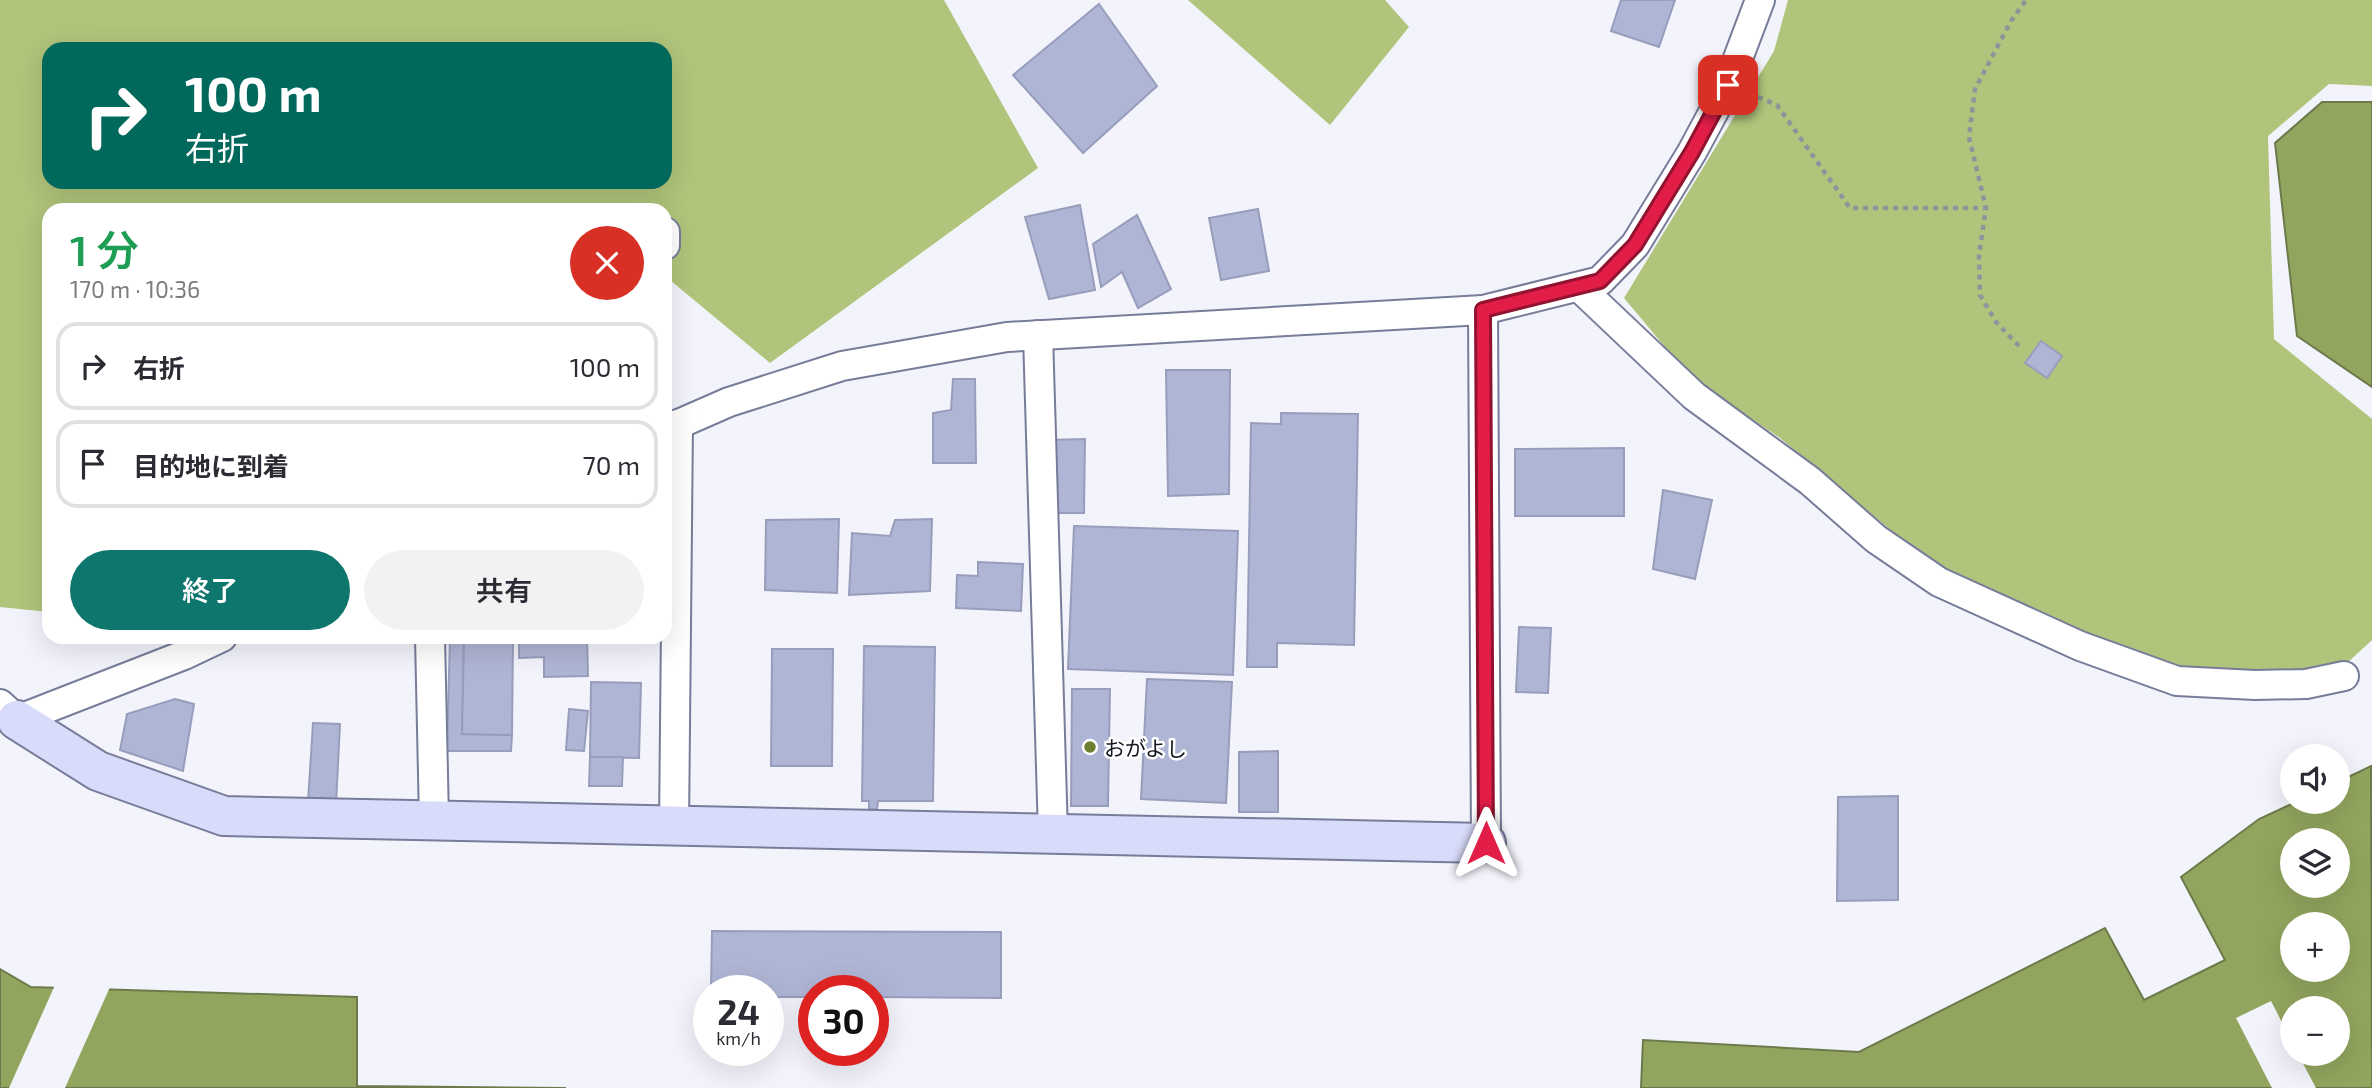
<!DOCTYPE html>
<html lang="ja">
<meta charset="utf-8">
<style>
:root{--surface:#fff;--page:#f2f2f3;--text:#2b2b33;--muted:#7c7c81;--line:#e1e1e2;--accent:#0f766e}
body{margin:0;font-family:"Exo 2","Noto Sans JP",sans-serif;background:var(--page);color:var(--text);height:100vh;display:flex;flex-direction:column;font-size:26px;white-space:nowrap}
*{box-sizing:border-box;margin:0}
p{font-size:23px;color:var(--muted)}
.icon{flex:none;width:38px;height:38px;fill:none;stroke:currentColor;stroke-width:2;stroke-linecap:round;stroke-linejoin:round}
.map{position:relative;flex:1;overflow:hidden}
.panel{position:absolute;left:42px;top:203px;width:630px;height:441px;display:flex;flex-direction:column;background:var(--surface);border-radius:21px;box-shadow:0 7px 28px #0002}
.panel>*{flex:none}
.hud{position:absolute;left:42px;top:42px;width:630px;height:147px;border-radius:21px;box-shadow:0 7px 28px #0002;background:#00695c;color:#fff;overflow:hidden}
.tools{position:absolute;left:2280px;top:744px;display:grid;gap:14px}
.tools a{display:grid;place-items:center;width:70px;height:70px;border-radius:50%;background:var(--surface);box-shadow:0 7px 28px #0002;font-size:35px}
.speed{position:absolute;left:693px;top:975px;display:flex;gap:14px;font-size:35px;font-weight:700;text-align:center}
.speed>*{display:grid;place-content:center;width:91px;height:91px;border-radius:50%;background:var(--surface);box-shadow:0 7px 28px #0002;line-height:1}
.speed small{font-size:18px;font-weight:400}
.speed .limit{border:10px solid #d22;background:#fff;color:#111}
.pin{position:absolute;display:grid;place-items:center;width:60px;height:60px;color:#fff;margin:-30px;border-radius:14px;box-shadow:0 4px 10px #0006}
.me{position:absolute;width:77px;margin:-38px;rotate:0deg;stroke-linejoin:round;filter:drop-shadow(0 0 5px #0008)}
.turn{display:flex;align-items:center;gap:24px;height:147px;padding:0 28px;font-size:32px}
.turn .icon{width:91px;height:91px;stroke-width:2.5}
.turn b{display:block;font-size:49px;line-height:60px}
.round{display:grid;place-items:center;flex:none;width:74px;height:74px;border-radius:37px;background:var(--page)}
.headline{display:flex;align-items:center;justify-content:space-between;height:119px;padding:0 28px}
h1{font-size:42px;font-weight:600;line-height:52px;color:#1e9e55}
.action{display:flex;gap:14px;margin-top:auto;padding:14px 28px}
.action a{flex:1;height:80px;border-radius:42px;background:var(--accent);color:#fff;font-size:28px;font-weight:600;line-height:80px;text-align:center}
.action a+a{background:var(--page);color:var(--text)}
ul{padding:0;list-style:none}
li{display:flex;align-items:center;gap:21px;height:88px;margin:0 14px 10px;padding:0 14px;border:4px solid var(--line);border-radius:21px}
li div{flex:1}
li b{display:block;font-size:26px}
li em{font-style:normal}
.map>svg:first-child{display:block}
.forest{fill:#b0c47b;fill-rule:evenodd}
.water{fill:#92a55e;stroke:#6c7a4b;stroke-width:2;fill-rule:evenodd}
.pier{fill:#f3f4fb}
.building{fill:#afb5d4;stroke:#989dbc;stroke-width:2}
.lines{fill:none;stroke-linecap:round;stroke-linejoin:round}
.street-casing{stroke:#777c99;stroke-width:32}
.secondary-casing{stroke:#777c99;stroke-width:42}
.path{stroke:#91939b;stroke-width:4.5;stroke-dasharray:5 5;stroke-linecap:butt}
.street{stroke:#fff;stroke-width:28}
.secondary{stroke:#d9dbfa;stroke-width:38}
.route-casing{stroke:#92132f;stroke-width:18}
.route{stroke:#e11d48;stroke-width:12}
.poi-dot{fill:#6d8030;stroke:#fff;stroke-width:2.5}
.labels{text-anchor:middle;dominant-baseline:central;stroke-width:5;stroke-linejoin:round;paint-order:stroke}
.poi-label{font-size:21px;fill:#131520;stroke:#fff;text-anchor:start}
</style>
<div class="map">
<svg width="2372" height="1088" viewBox="0 0 2372 1088">
<rect width="100%" height="100%" fill="#f3f4fb"/>
<g class="forest">
<path d="M 0,0 L 944,0 L 1038,168 L 770,363 L 665,276 L 665,210 L 49,210 L 49,612 L 0,607 ZM 49,49 L 665,49 L 665,182 L 49,182 Z"/>
<path d="M 1188,0 L 1385,0 L 1409,27 L 1330,125 Z"/>
<path d="M 1788,0 L 2372,0 L 2372,86 L 2329,84 L 2268,136 L 2274,339 L 2372,419 L 2372,640 L 2346,664 L 2263,678 L 2188,669 L 2125,648 L 1952,581 L 1780,438 L 1690,377 L 1624,298 L 1774,51 Z"/>
</g>
<g class="water">
<path d="M 2322,102 L 2372,102 L 2372,387 L 2297,336 L 2275,143 Z"/>
<path d="M 2371,766 L 2372,1088 L 1641,1088 L 1643,1040 L 1859,1052 L 2105,928 L 2144,1000 L 2225,960 L 2181,877 L 2259,819 L 2296,802 L 2338,802 L 2338,782 ZM 2292,840 L 2338,840 L 2338,886 L 2292,886 ZM 2292,924 L 2338,924 L 2338,970 L 2292,970 ZM 2292,1008 L 2338,1008 L 2338,1054 L 2292,1054 Z"/>
<path d="M 0,969 L 31,987 L 357,997 L 357,1086 L 566,1088 L 0,1088 Z"/>
</g>
<g class="pier">
<path d="M 55,985 L 110,987 L 65,1088 L 9,1088 Z"/>
<path d="M 2271,1001 L 2292,1042 L 2292,1054 L 2298,1054 L 2316,1088 L 2272,1088 L 2236,1018 Z"/>
</g>
<g class="building">
<path d="M 1621,0 L 1675,0 L 1659,47 L 1611,31 Z"/>
<path d="M 1099,4 L 1157,86 L 1083,153 L 1013,75 Z"/>
<path d="M 1080,205 L 1095,290 L 1049,299 L 1025,217 Z"/>
<path d="M 1258,209 L 1269,271 L 1221,280 L 1209,218 Z"/>
<path d="M 1137,215 L 1171,289 L 1138,308 L 1122,272 L 1101,287 L 1093,244 Z"/>
<path d="M 2041,341 L 2062,356 L 2047,378 L 2025,363 Z"/>
<path d="M 1166,370 L 1230,370 L 1229,494 L 1168,496 Z"/>
<path d="M 953,379 L 975,379 L 976,463 L 933,463 L 933,413 L 951,410 Z"/>
<path d="M 1281,413 L 1358,414 L 1354,645 L 1277,643 L 1277,667 L 1247,667 L 1251,423 L 1281,424 Z"/>
<path d="M 1085,439 L 1084,513 L 1049,513 L 1048,440 Z"/>
<path d="M 1624,448 L 1624,516 L 1515,516 L 1515,449 Z"/>
<path d="M 1663,490 L 1712,500 L 1695,579 L 1653,569 Z"/>
<path d="M 839,519 L 837,593 L 765,590 L 766,520 Z"/>
<path d="M 932,519 L 930,591 L 849,595 L 852,533 L 890,536 L 895,520 Z"/>
<path d="M 1074,526 L 1238,531 L 1233,675 L 1068,669 Z"/>
<path d="M 978,562 L 1023,564 L 1021,611 L 956,608 L 957,575 L 978,576 Z"/>
<path d="M 1519,627 L 1551,628 L 1548,693 L 1516,692 Z"/>
<path d="M 450,637 L 464,637 L 462,734 L 512,735 L 511,751 L 447,751 Z"/>
<path d="M 464,637 L 513,637 L 512,735 L 462,734 Z"/>
<path d="M 519,637 L 587,637 L 588,676 L 544,677 L 544,657 L 519,658 Z"/>
<path d="M 864,646 L 935,647 L 933,801 L 878,801 L 877,809 L 869,809 L 869,801 L 862,801 Z"/>
<path d="M 772,649 L 833,649 L 832,766 L 771,766 Z"/>
<path d="M 1147,679 L 1232,682 L 1226,803 L 1141,799 Z"/>
<path d="M 591,682 L 641,683 L 639,758 L 590,757 Z"/>
<path d="M 1072,689 L 1110,689 L 1108,806 L 1071,806 Z"/>
<path d="M 175,699 L 194,704 L 183,771 L 120,750 L 127,714 Z"/>
<path d="M 569,709 L 588,711 L 584,751 L 566,750 Z"/>
<path d="M 313,723 L 340,724 L 336,804 L 308,802 Z"/>
<path d="M 1278,751 L 1278,812 L 1239,812 L 1239,752 Z"/>
<path d="M 590,757 L 623,757 L 622,786 L 589,786 Z"/>
<path d="M 1898,796 L 1898,900 L 1837,901 L 1838,797 Z"/>
<path d="M 712,931 L 1001,932 L 1001,998 L 873,997 L 873,990 L 814,990 L 814,997 L 768,997 L 768,990 L 711,990 Z"/>
</g>
<g class="lines">
<defs>
<g id="street">
<path d="M 665,232 L 665,245"/>
<path d="M 1579,287 L 1694,396 L 1810,481 L 1876,539 L 1939,582 L 2080,646 L 2177,681 L 2255,685 L 2306,684 L 2344,676"/>
<path d="M 1483,310 L 1486,843"/>
<path d="M 1038,335 L 1053,834"/>
<path d="M 665,430 L 729,402 L 842,366 L 1007,337 L 1483,310 L 1600,281 L 1635,245 L 1692,152 L 1728,85 L 1760,0"/>
<path d="M 430,637 L 434,820"/>
<path d="M 0,704 L 17,720 L 184,655 L 222,637"/>
<path d="M 674,826 L 678,424"/>
</g>
<path id="secondary" d="M 17,720 L 98,771 L 224,816 L 1486,843"/>
</defs>
<use href="#street" class="street-casing"/>
<use href="#secondary" class="secondary-casing"/>
<g class="path">
<path d="M 1758,97 L 1777,105 L 1850,208 L 1986,208"/>
<path d="M 2019,346 L 1996,322 L 1980,295 L 1979,255 L 1986,208 L 1969,137 L 1975,89 L 2011,21 L 2026,0"/>
</g>
<use href="#street" class="street"/>
<use href="#secondary" class="secondary"/>
</g>
<g class="lines">
<defs>
<path id="route" d="M 1486,843 L 1483,310 L 1600,281 L 1635,245 L 1692,152 L 1728,85"/>
</defs>
<use href="#route" class="route-casing"/>
<use href="#route" class="route"/>
</g>
<circle class="poi-dot" cx="1090" cy="747" r="7"/>
<g class="labels">
<g class="poi-label">
<text x="1104" y="747">おがよし</text>
</g>
</g>
</svg>
<div class="tools">
<a><svg class="icon" aria-label="sound" viewBox="0 0 24 24"><path d="M4 9h4l5-4v14l-5-4H4zM17 9q2 3 0 6"/></svg></a>
<a><svg class="icon" aria-label="layers" viewBox="0 0 24 24"><path d="M12 4l9 5-9 5-9-5zM3 14l9 5 9-5"/></svg></a>
<a>+</a>
<a>−</a>
</div>
<div class="speed"><div>24<small>km/h</small></div><div class="limit">30</div></div>
<div class="pin" style="left:1728px;top:85px;background:#d93025"><svg class="icon" aria-label="arrive" viewBox="0 0 24 24"><path d="M6 21V4h12l-3 4 3 4H6"/></svg></div>
<svg class="me" style="left:1486px;top:843px" viewBox="-20 -20 40 40"><path d="M0-17L14 15 0 8-14 15z" fill="#e11d48" stroke="#fff" stroke-width="4"/></svg>
<div class="hud">
<div class="turn"><svg class="icon" aria-label="right" viewBox="0 0 24 24"><path d="M7 20v-9h11M14 6l5 5-5 5"/></svg><div><b>100 m</b>右折</div></div>
</div>
<section class="panel">
<div class="headline"><div><h1>1 分</h1><p>170 m · 10:36</p></div><a class="round" style="background:#d93025;color:#fff"><svg class="icon" aria-label="close" viewBox="0 0 24 24"><path d="M6 6l12 12M18 6L6 18"/></svg></a></div>
<ul>
<li><svg class="icon" aria-label="right" viewBox="0 0 24 24"><path d="M7 20v-9h11M14 6l5 5-5 5"/></svg><div><b>右折</b></div><em>100 m</em></li>
<li><svg class="icon" aria-label="arrive" viewBox="0 0 24 24"><path d="M6 21V4h12l-3 4 3 4H6"/></svg><div><b>目的地に到着</b></div><em>70 m</em></li>
</ul>
<div class="action"><a>終了</a><a>共有</a></div>
</section>
</div>
